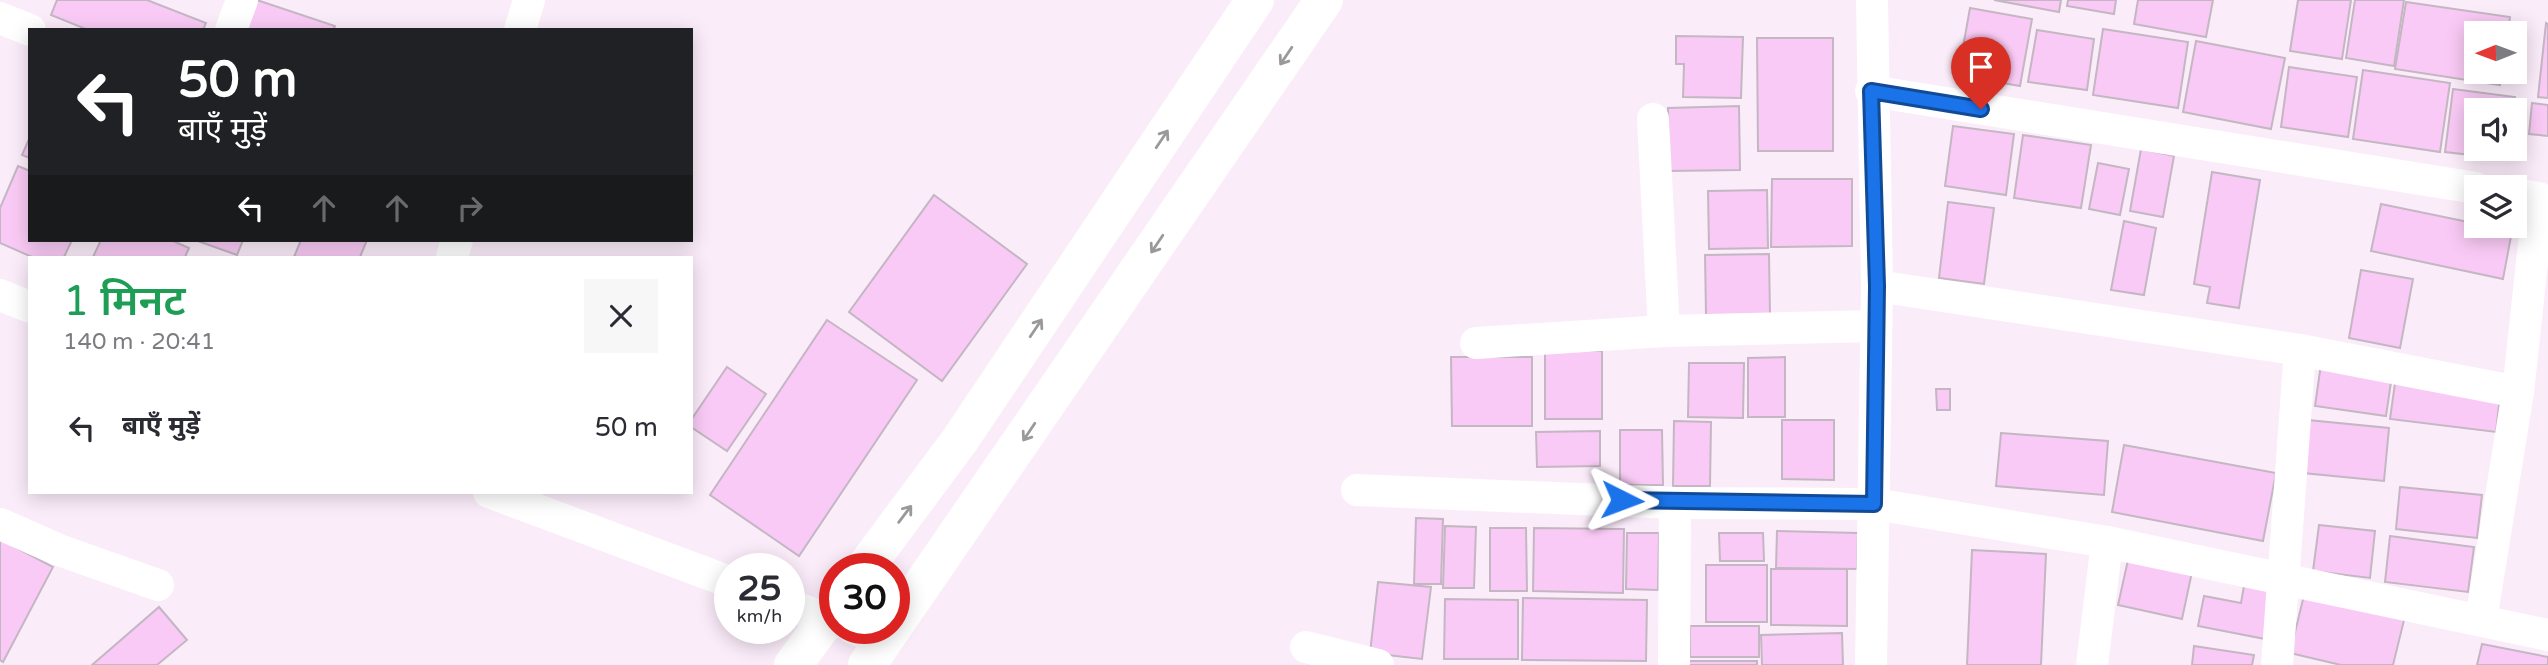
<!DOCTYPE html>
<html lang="hi">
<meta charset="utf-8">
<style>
:root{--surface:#fff;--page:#f7f7f7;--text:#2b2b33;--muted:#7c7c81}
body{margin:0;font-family:"Varela Round","Noto Sans Devanagari",sans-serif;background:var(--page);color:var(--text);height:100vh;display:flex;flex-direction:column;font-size:26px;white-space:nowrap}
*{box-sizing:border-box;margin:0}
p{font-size:23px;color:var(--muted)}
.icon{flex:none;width:38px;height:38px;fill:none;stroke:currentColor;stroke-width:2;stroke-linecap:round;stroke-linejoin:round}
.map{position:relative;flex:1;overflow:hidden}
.side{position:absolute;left:28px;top:256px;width:665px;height:238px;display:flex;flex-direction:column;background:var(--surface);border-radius:0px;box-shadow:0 4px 18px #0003}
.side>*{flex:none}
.guide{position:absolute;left:28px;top:28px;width:665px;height:214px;border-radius:0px;box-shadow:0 4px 18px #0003;background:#202124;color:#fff;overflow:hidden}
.needle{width:46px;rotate:269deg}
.controls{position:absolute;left:2464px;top:21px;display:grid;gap:14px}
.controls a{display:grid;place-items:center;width:63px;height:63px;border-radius:0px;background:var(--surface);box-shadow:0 4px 18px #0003;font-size:35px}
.speed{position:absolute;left:714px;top:553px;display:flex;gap:14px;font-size:35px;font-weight:700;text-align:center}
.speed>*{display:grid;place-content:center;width:91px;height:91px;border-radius:50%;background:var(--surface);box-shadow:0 4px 18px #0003;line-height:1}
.speed small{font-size:18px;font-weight:400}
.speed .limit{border:10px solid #d22;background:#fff;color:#111}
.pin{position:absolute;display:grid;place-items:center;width:60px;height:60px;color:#fff;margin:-72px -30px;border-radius:50% 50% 50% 0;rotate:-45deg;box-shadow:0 0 7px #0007}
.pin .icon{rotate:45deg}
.me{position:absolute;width:77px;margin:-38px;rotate:93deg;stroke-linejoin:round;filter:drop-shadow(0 0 5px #0008)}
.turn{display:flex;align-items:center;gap:24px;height:147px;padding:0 35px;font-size:32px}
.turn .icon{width:91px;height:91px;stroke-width:2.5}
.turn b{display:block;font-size:49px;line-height:60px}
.lanes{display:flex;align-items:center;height:66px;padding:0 35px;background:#0003;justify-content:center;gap:35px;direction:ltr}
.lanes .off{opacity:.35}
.round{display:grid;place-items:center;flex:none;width:74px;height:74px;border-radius:0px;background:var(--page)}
.head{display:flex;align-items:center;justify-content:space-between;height:119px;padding:0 35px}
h1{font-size:42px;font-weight:600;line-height:52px;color:#1e9e55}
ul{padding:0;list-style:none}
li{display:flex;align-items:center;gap:21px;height:105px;padding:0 35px}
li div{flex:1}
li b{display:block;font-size:26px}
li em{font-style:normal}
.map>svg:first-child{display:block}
.building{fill:#f9caf5;stroke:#c4b6c3;stroke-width:2}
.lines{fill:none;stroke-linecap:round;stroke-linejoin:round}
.minor{stroke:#fff;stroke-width:32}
.tertiary{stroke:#fff;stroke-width:38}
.oneway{stroke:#9b989b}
.route-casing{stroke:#114b97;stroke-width:18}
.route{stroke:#1a73e8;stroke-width:12}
</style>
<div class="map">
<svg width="2548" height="665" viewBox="0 0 2548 665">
<rect width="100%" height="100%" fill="#fbecfa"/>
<g class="building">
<path d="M 57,0 L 147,0 L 206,23 L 203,30 L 88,30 L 51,15 Z"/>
<path d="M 257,0 L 335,26 L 333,30 L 246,30 Z"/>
<path d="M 1994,0 L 2061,0 L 2059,12 Z"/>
<path d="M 2068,0 L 2116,0 L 2114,14 L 2067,6 Z"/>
<path d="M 2138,0 L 2213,0 L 2206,37 L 2134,24 Z"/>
<path d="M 2298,0 L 2351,0 L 2342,59 L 2290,51 Z"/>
<path d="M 2355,0 L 2404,0 L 2394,66 L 2346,58 Z"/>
<path d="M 2406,2 L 2510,17 L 2508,33 L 2476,33 L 2476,72 L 2502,72 L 2500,85 L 2395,69 Z"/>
<path d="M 1970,8 L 2032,19 L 2020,86 L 1958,75 Z"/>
<path d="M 2546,23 L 2548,24 L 2548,98 L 2538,97 Z"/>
<path d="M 2103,29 L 2188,42 L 2178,108 L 2093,95 Z"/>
<path d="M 2037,30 L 2094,39 L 2087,90 L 2028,82 Z"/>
<path d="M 1676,36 L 1743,37 L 1741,98 L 1683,97 L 1684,64 L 1676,64 Z"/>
<path d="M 1757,38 L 1833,38 L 1833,151 L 1758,151 Z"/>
<path d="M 2196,41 L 2285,58 L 2271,129 L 2183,112 Z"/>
<path d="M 2289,67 L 2357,77 L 2348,137 L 2281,127 Z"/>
<path d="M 2363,70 L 2450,83 L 2440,152 L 2353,139 Z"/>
<path d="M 2453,89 L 2515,97 L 2513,110 L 2476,110 L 2476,149 L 2508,149 L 2507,159 L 2445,152 Z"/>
<path d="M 2532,103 L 2548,105 L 2548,136 L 2529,134 Z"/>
<path d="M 1739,106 L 1740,170 L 1669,171 L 1668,108 Z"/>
<path d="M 1953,126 L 2014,134 L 2006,195 L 1945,186 Z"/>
<path d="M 2023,135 L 2091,145 L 2081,208 L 2014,198 Z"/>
<path d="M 30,137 L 30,158 L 22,155 Z"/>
<path d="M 2141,149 L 2174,156 L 2163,217 L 2130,211 Z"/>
<path d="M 2098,163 L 2129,169 L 2120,215 L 2089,209 Z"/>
<path d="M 18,166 L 30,171 L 30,240 L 72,240 L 64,257 L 32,257 L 0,243 L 0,208 Z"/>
<path d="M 2212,172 L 2260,180 L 2239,308 L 2207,303 L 2210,287 L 2194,284 Z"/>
<path d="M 1772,179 L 1852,179 L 1852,246 L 1771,247 Z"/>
<path d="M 1767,190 L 1768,248 L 1709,249 L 1708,191 Z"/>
<path d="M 934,195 L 1027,264 L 942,381 L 849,312 Z"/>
<path d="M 1948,202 L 1994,208 L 1984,284 L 1939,278 Z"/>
<path d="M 2381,204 L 2512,231 L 2503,279 L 2371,251 Z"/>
<path d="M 2124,221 L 2156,228 L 2144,295 L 2111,290 Z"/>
<path d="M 101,240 L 171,240 L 189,248 L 185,257 L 93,257 Z"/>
<path d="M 195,240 L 243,240 L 237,255 Z"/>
<path d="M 301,240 L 367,240 L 360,257 L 294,257 Z"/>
<path d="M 1769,254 L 1770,315 L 1706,315 L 1705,255 Z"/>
<path d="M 2361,270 L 2413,279 L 2400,348 L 2349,338 Z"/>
<path d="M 827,320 L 917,380 L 799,556 L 710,495 Z"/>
<path d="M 1545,350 L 1602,351 L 1602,419 L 1545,419 Z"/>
<path d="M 1451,357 L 1532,357 L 1532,426 L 1452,426 Z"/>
<path d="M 1785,357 L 1785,417 L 1748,417 L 1748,358 Z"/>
<path d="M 1689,363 L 1744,363 L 1743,418 L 1688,417 Z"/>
<path d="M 2321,364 L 2392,375 L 2386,416 L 2315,406 Z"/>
<path d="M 727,367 L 766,394 L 727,451 L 691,427 L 691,420 Z"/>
<path d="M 2395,383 L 2500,396 L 2496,432 L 2390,419 Z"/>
<path d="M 1936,389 L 1950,389 L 1950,410 L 1937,410 Z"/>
<path d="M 1782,420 L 1834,420 L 1834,480 L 1782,479 Z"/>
<path d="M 2308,420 L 2389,428 L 2384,481 L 2303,473 Z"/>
<path d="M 1674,421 L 1711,422 L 1710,486 L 1673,486 Z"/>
<path d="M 1620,430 L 1662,430 L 1663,485 L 1620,485 Z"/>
<path d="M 1600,431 L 1600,466 L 1537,467 L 1536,432 Z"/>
<path d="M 2001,433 L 2108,441 L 2104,495 L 1996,486 Z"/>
<path d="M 2124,445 L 2276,473 L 2263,541 L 2112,512 Z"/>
<path d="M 2400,487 L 2482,495 L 2477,538 L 2396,529 Z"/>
<path d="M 1416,518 L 1443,519 L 1441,584 L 1414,584 Z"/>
<path d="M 2319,525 L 2375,531 L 2370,578 L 2313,571 Z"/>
<path d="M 1445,526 L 1476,527 L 1474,588 L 1443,588 Z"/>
<path d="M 1490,528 L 1526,528 L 1527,591 L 1490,591 Z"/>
<path d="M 1534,528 L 1624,529 L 1623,593 L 1533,591 Z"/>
<path d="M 1777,531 L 1858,533 L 1857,569 L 1776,568 Z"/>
<path d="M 1627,533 L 1659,533 L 1658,590 L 1626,589 Z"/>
<path d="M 1719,533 L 1763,533 L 1764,561 L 1720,561 Z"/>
<path d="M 2390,536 L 2474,547 L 2468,592 L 2385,582 Z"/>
<path d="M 0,539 L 53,567 L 3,662 L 0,660 Z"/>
<path d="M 1972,550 L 2046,554 L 2041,665 L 1967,665 Z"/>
<path d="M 2128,560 L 2192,572 L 2182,619 L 2118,605 Z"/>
<rect x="1706" y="565" width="61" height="57"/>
<path d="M 1771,569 L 1847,569 L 1847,626 L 1771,625 Z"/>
<path d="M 2245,580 L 2275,586 L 2265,639 L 2198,626 L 2204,596 L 2241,603 Z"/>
<path d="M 1378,582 L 1431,587 L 1422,659 L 1370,653 Z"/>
<path d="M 2305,591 L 2405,616 L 2393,665 L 2341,665 L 2290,653 Z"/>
<path d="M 1523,598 L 1647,600 L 1646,661 L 1522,660 Z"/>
<path d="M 1445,599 L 1518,600 L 1518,659 L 1444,659 Z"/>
<path d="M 159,607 L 187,640 L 157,665 L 92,665 Z"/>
<rect x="1690" y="626" width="69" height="31"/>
<path d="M 1842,633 L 1843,665 L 1762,665 L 1761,635 Z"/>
<path d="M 2482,644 L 2548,657 L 2548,665 L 2477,665 Z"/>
<path d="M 2194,646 L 2254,655 L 2252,665 L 2192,665 Z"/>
<rect x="1689" y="661" width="68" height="4"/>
</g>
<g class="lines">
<g class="minor">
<path d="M 0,18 L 30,30"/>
<path d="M 231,30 L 242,0"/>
<path d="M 520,30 L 529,0"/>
<path d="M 1871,91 L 2476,188"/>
<path d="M 1653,119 L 1664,331"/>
<path d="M 452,257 L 457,240"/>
<path d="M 1877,286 L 2300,350 L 2518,392"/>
<path d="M 0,295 L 30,307"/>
<path d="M 1476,343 L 1664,331 L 1875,326"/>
<path d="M 1357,490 L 1675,503 L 1874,504 L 2107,542 L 2548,635"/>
<path d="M 489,492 L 730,582"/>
<path d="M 0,524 L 59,550 L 158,585"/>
<path d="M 789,605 L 835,622"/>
<path d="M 2481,620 L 2518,392 L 2539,198 L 2515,194"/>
<path d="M 852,628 L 886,641"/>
<path d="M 1306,647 L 1378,665"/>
<path d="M 1674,665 L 1675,503"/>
<path d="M 1871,665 L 1877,286 L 1872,0"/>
<path d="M 2092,665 L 2107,542"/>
<path d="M 2277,665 L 2300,350"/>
</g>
<g class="tertiary">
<path d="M 864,569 L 960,440 L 1255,0"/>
<path d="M 793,665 L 835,608"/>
<path d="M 867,665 L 1324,0"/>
</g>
</g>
<defs><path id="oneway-shaft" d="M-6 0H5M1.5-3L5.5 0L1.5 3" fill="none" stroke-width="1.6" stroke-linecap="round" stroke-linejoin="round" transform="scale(1.75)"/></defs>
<g class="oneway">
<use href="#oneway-shaft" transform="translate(1286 56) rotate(124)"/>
<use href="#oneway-shaft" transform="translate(1162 139) rotate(-56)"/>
<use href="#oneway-shaft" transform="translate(1157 244) rotate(124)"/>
<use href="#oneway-shaft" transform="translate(1036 328) rotate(-56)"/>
<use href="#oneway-shaft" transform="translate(1029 432) rotate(124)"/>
<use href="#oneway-shaft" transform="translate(905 514) rotate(-53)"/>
</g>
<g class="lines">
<defs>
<path id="route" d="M 1622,500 L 1874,504 L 1877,286 L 1871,91 L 1981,109"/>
</defs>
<use href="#route" class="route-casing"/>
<use href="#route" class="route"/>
</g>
</svg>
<div class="controls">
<a><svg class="needle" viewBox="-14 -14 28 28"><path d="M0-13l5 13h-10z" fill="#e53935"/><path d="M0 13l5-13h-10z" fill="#7c7c81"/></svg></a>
<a><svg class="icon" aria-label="sound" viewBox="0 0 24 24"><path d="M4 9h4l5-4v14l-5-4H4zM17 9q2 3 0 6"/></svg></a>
<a><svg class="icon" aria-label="layers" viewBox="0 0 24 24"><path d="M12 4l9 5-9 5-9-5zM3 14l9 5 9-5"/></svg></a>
</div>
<div class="speed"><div>25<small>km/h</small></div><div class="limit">30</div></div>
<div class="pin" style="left:1981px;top:109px;background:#d93025"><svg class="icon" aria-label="arrive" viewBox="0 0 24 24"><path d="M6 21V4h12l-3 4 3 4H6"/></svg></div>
<svg class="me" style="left:1622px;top:500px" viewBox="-20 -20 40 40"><path d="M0-17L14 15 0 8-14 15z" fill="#1a73e8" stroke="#fff" stroke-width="4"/></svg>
<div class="guide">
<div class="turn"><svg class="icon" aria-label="left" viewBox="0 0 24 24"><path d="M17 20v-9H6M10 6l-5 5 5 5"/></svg><div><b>50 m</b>बाएँ मुड़ें</div></div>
<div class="lanes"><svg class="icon" aria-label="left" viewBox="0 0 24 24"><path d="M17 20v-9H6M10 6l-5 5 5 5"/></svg><svg class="icon off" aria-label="ahead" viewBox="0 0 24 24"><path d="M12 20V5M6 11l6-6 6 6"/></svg><svg class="icon off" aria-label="ahead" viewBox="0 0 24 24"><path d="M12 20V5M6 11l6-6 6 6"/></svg><svg class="icon off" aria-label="right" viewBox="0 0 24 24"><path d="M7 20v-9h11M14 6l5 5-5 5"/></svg></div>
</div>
<section class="side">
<div class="head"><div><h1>1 मिनट</h1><p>140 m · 20:41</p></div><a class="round"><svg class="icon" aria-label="close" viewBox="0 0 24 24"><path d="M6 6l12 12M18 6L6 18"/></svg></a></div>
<ul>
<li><svg class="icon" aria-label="left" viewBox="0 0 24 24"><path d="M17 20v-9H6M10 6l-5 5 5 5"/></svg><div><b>बाएँ मुड़ें</b></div><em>50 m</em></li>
</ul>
</section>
</div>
